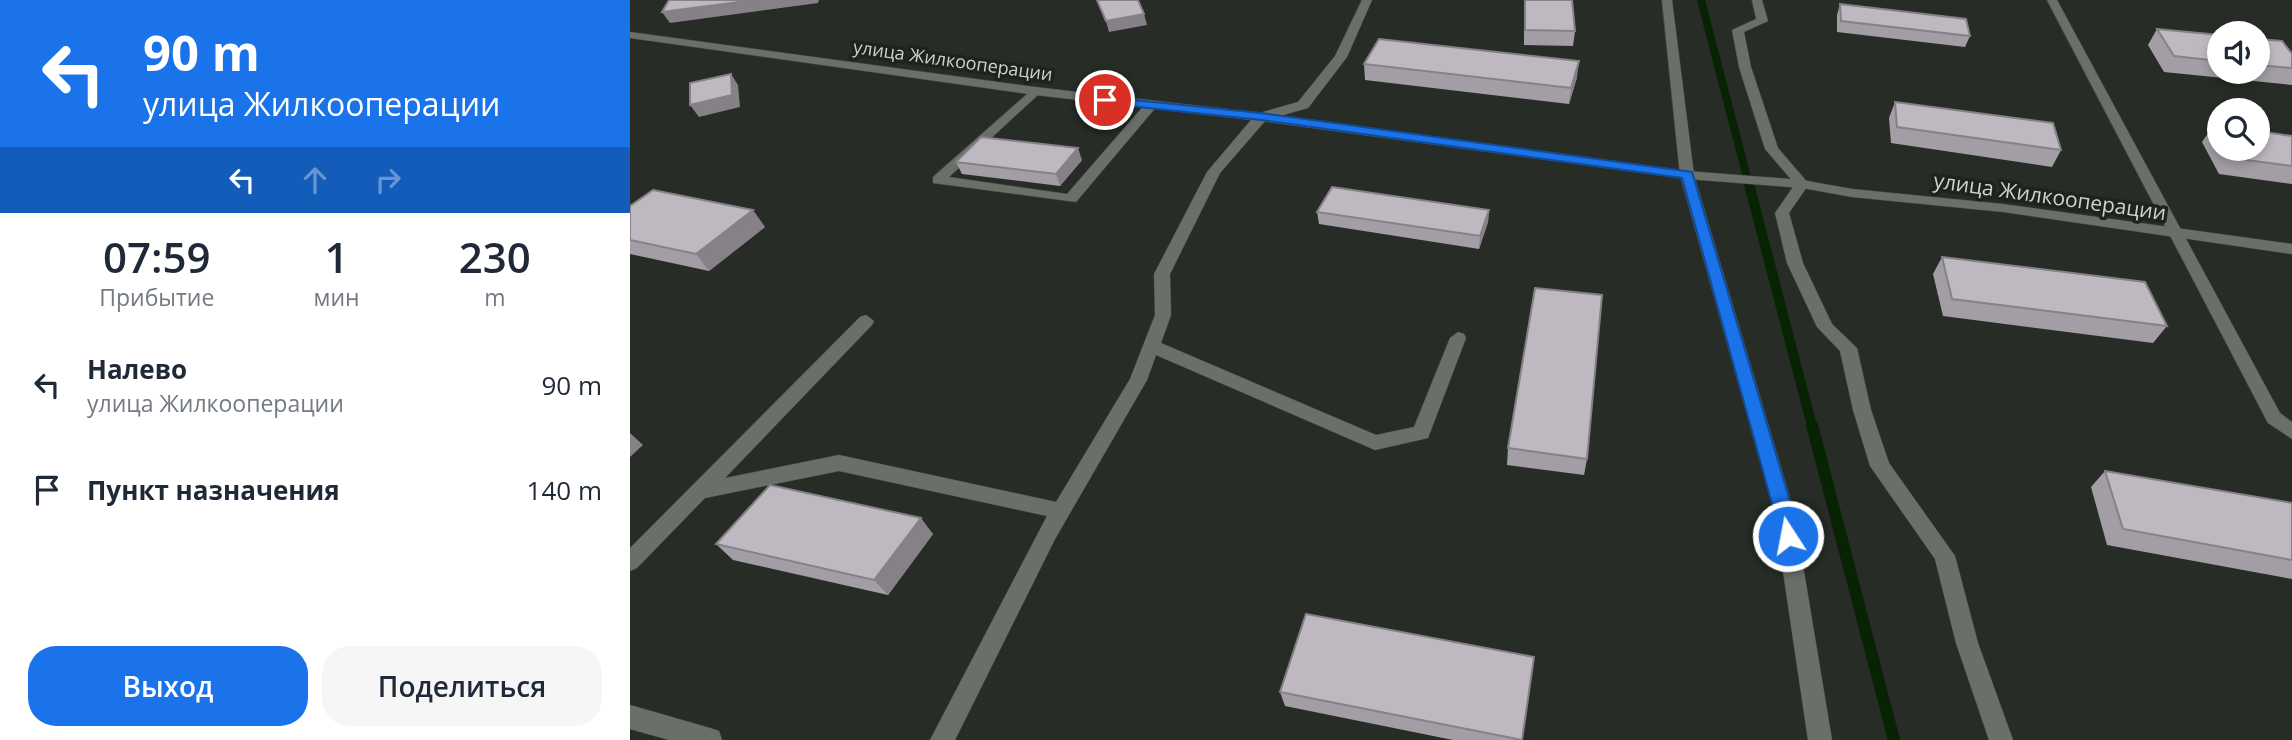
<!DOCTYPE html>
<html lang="ru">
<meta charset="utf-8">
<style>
:root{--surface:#fff;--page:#f6f6f7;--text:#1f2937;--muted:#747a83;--accent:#1a73e8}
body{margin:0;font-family:"Open Sans",sans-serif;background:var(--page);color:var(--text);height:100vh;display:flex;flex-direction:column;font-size:26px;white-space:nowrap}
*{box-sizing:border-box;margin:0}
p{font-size:23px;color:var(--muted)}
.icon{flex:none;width:38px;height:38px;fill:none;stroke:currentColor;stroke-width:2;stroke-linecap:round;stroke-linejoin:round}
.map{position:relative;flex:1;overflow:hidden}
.panel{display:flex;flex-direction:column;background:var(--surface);width:630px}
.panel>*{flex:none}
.top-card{background:#1a73e8;color:#fff;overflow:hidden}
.tools{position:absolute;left:1577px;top:21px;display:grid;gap:14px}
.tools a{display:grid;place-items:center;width:63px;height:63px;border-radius:50%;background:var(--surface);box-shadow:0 4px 10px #0003;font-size:35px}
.pin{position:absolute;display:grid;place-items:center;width:60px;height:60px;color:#fff;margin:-30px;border:4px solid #fff;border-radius:50%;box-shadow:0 2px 7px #0007}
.me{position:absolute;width:77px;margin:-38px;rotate:349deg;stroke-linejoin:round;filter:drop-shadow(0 0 5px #0008)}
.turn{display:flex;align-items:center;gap:24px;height:147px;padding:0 28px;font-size:32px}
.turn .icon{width:91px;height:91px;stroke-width:2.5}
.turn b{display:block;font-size:49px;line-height:60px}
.lanes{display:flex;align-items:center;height:66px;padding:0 28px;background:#0003;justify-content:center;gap:35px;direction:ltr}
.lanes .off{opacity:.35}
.eta{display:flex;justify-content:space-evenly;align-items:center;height:119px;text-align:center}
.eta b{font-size:42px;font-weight:600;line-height:49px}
.button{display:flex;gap:14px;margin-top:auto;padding:14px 28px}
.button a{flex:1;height:80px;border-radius:28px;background:var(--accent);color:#fff;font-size:28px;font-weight:600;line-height:80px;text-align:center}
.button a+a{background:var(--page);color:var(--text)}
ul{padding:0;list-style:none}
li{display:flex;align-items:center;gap:21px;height:105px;padding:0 28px}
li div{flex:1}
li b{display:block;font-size:26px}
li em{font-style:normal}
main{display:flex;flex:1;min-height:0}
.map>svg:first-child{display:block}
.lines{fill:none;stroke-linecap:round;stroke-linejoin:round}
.stream-far2{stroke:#072304;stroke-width:8}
.stream-far1{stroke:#072304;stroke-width:10}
.stream{stroke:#072304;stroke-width:12}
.lane-casing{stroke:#454a44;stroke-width:1}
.street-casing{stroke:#454a44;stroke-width:1}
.lane{fill:#6a7069;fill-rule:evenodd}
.street{fill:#6a7069;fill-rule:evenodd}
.wall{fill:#a39ea6}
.shaded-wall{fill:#858187}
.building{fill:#beb8c1;stroke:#858187;stroke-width:2}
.route{fill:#1a73e8;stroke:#114b97;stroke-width:2}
.labels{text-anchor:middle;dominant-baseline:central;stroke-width:7;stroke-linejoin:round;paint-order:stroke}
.far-street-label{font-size:18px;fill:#cfd2ce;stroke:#1d231d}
.street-label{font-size:21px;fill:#cfd2ce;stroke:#1d231d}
</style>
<main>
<section class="panel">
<div class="top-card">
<div class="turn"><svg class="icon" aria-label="left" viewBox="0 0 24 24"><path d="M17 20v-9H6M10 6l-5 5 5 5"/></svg><div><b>90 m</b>улица Жилкооперации</div></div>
<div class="lanes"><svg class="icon" aria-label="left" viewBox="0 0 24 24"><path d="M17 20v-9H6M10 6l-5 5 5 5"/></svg><svg class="icon off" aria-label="ahead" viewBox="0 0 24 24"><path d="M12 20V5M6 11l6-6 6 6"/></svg><svg class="icon off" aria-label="right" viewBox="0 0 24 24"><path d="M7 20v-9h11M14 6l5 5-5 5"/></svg></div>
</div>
<div class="eta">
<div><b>07:59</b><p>Прибытие</p></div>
<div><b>1</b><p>мин</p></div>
<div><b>230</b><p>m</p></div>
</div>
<ul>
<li><svg class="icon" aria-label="left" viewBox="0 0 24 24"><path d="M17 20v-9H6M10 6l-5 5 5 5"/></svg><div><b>Налево</b><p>улица Жилкооперации</p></div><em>90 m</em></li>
<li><svg class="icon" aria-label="arrive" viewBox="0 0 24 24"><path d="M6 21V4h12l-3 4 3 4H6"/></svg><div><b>Пункт назначения</b></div><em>140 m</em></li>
</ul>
<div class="button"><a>Выход</a><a>Поделиться</a></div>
</section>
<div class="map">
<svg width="1662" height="740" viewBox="0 0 1662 740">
<rect width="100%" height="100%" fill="#272c26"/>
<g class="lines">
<path class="stream-far2" d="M 1071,0 L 1119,185"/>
<path class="stream-far1" d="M 1119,184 L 1182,426"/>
<path class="stream" d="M 1182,425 L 1264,740"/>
<defs>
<g id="lane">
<path d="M 732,0 L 742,0 L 717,57 L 678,108 L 636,120 L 590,173 L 540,274 L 541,315 L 531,343 L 746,435 L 784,427 L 820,338 L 828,332 L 834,334 L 836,338 L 798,438 L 745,450 L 526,355 L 517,380 L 425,539 L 325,740 L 300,740 L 417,516 L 209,471 L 75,498 L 7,568 L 0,571 L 0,548 L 230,317 L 236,315 L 244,321 L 242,325 L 95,478 L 209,455 L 426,502 L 500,379 L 525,315 L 524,274 L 577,172 L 626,114 L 668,102 L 705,56 Z"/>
<path d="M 1032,0 L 1042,0 L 1064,175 L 1164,511 L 1202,740 L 1178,740 L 1144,511 L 1050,175 Z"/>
<path d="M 1122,0 L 1132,0 L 1138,21 L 1114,32 L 1121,67 L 1148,148 L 1179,184 L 1159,213 L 1173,263 L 1202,324 L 1227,348 L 1241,410 L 1259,463 L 1325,556 L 1348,643 L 1383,740 L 1359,740 L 1326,643 L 1305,559 L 1240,466 L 1223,410 L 1210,351 L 1187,327 L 1157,263 L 1145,213 L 1165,184 L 1135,149 L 1109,67 L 1102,30 L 1126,19 Z"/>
<path d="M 1417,0 L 1427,0 L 1650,413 L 1662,422 L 1662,439 L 1638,423 Z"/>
<path d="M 405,87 L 409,88 L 409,94 L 319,177 L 437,194 L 516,103 L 526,103 L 527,106 L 446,202 L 303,183 L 303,177 Z"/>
</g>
<g id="street">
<path d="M 0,32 L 405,87 L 631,113 L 1057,171 L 1172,180 L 1222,189 L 1373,204 L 1662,244 L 1662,254 L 1373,212 L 1222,197 L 1172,188 L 1057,179 L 631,121 L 405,95 L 0,38 Z"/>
<path d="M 0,705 L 80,728 L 89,731 L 92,740 L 39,740 L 0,729 Z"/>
</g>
</defs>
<use href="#lane" class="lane-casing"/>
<use href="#street" class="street-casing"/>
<use href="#lane" class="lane"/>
<use href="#street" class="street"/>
</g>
<g class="wall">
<path d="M 894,0 L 942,0 L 945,31 L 943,46 L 894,45 Z"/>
<path d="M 1210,4 L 1340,36 L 1335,47 L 1207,32 L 1207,15 Z"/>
<path d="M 1527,29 L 1589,35 L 1589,72 L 1628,72 L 1628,39 L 1662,54 L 1662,85 L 1534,72 L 1518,45 Z"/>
<path d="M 734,64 L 947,77 L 939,104 L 735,80 Z"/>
<path d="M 1265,102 L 1431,150 L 1422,167 L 1261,143 L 1259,118 Z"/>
<path d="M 1583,126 L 1589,127 L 1589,149 L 1628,149 L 1662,136 L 1662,184 L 1589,174 L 1572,142 Z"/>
<path d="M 452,160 L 430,186 L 332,174 L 326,162 Z"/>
<path d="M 0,206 L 135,227 L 79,271 L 0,254 Z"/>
<path d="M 859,210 L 858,222 L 849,249 L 689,224 L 687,212 Z"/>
<path d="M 1312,257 L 1537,326 L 1523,343 L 1313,316 L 1303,274 Z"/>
<path d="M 878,448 L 957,459 L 954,475 L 877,465 Z"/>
<path d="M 1475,471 L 1662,503 L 1662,579 L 1477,545 L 1461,487 Z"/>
<path d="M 303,534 L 258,595 L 103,560 L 86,544 Z"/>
<path d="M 650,692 L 892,740 L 823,740 L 655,706 Z"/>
</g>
<g class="shaded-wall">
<path d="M 124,0 L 189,0 L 188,3 L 40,23 L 32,12 Z"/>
<path d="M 514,14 L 517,25 L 479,32 L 476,21 Z"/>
<path d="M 949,61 L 947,77 L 939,104 L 941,88 Z"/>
<path d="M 101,74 L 108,85 L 110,107 L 69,117 L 60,105 Z"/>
<path d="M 448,148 L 452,160 L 430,186 L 426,174 Z"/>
<path d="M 123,210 L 135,227 L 79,271 L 66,254 Z"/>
<path d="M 859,210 L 858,222 L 849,249 L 850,236 Z"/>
<path d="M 0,433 L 13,445 L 0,457 Z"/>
<path d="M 291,518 L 303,534 L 258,595 L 244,580 Z"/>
</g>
<g class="building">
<path d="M 39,0 L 124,0 L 32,12 Z"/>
<path d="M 467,0 L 508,0 L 514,14 L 476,21 Z"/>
<path d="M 895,0 L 942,0 L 945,31 L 895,30 Z"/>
<path d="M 1210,4 L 1336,19 L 1340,36 L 1211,21 Z"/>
<path d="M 1527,29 L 1589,35 L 1589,61 L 1544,56 Z"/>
<path d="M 749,39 L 949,61 L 941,88 L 734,64 Z"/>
<path d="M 1628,39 L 1652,41 L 1662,54 L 1662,68 L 1628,65 Z"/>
<path d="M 101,74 L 102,95 L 60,105 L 60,83 Z"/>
<path d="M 1265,102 L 1423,123 L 1431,150 L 1267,127 Z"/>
<path d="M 1583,126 L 1589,127 L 1589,137 Z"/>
<path d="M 1628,131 L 1662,136 L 1662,166 L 1601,158 L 1596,149 L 1628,149 Z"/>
<path d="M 351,137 L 448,148 L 426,174 L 326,162 Z"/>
<path d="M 702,187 L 859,210 L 850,236 L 687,212 Z"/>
<path d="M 23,190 L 123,210 L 66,254 L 0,240 L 0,206 Z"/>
<path d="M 1312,257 L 1515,282 L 1537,326 L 1322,299 Z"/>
<path d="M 905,288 L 972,295 L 957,459 L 878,448 Z"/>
<path d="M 1475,471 L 1662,503 L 1662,560 L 1493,529 Z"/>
<path d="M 140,485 L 291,518 L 244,580 L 86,544 Z"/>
<path d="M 676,614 L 904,657 L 892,740 L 650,692 Z"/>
</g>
<path class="route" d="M 475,97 L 631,113 L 1062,172 L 1163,511 L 1167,536 L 1164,542 L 1158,544 L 1151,542 L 1144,511 L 1052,178 L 631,120 L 471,103 L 469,100 Z"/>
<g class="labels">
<g class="far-street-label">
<text transform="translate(323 60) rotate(8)">улица Жилкооперации</text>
</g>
<g class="street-label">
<text transform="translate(1420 196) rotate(8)">улица Жилкооперации</text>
</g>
</g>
</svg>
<div class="tools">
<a><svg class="icon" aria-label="sound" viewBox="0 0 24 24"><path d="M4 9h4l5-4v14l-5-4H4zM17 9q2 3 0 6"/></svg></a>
<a><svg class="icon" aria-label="search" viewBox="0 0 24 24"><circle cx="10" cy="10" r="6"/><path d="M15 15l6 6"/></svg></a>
</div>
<div class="pin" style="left:475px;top:100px;background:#d93025"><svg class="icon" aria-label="arrive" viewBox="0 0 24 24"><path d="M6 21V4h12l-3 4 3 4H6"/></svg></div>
<svg class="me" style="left:1158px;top:536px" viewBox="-20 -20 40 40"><circle r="17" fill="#1a73e8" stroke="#fff" stroke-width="3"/><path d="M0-11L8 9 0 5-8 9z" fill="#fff"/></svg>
</div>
</main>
